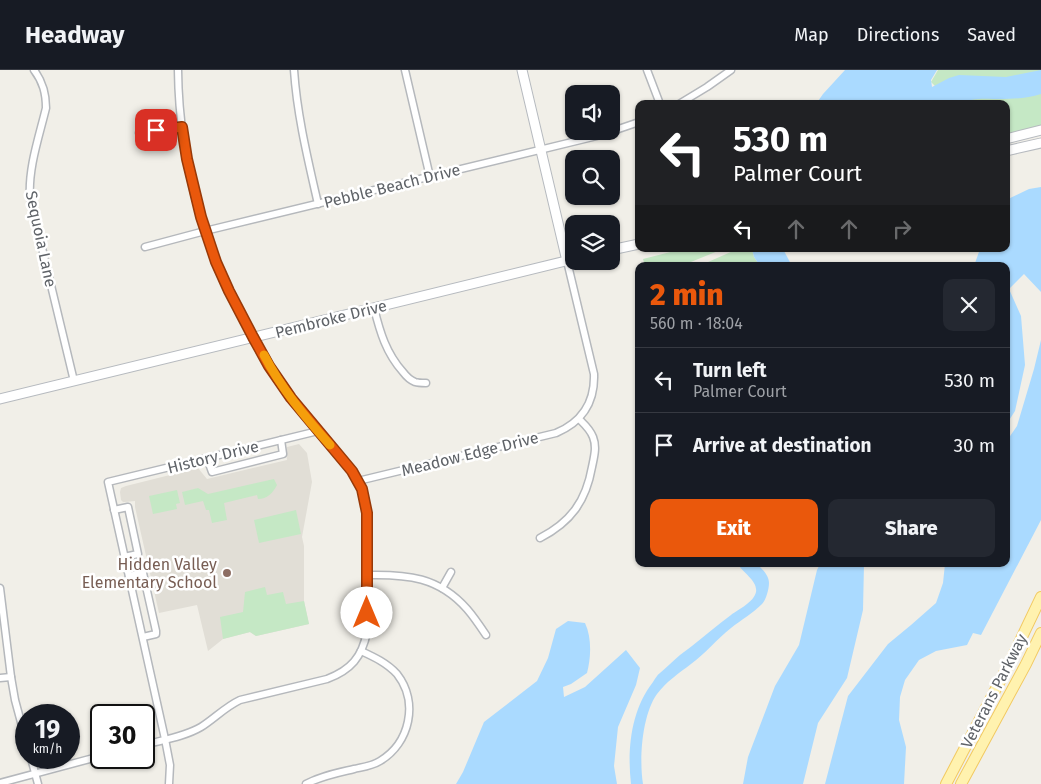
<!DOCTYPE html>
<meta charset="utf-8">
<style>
:root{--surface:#171b24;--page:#242831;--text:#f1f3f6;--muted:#9ea1a6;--line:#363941;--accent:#ea580c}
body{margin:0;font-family:"Fira Sans",sans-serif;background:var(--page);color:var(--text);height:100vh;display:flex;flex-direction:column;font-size:19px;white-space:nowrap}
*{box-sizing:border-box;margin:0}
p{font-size:16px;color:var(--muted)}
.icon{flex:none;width:28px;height:28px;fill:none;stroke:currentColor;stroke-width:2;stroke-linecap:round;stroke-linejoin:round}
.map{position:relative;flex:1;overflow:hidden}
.details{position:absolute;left:635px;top:192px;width:375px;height:305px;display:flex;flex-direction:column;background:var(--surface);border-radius:10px;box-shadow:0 1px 4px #0004}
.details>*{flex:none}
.banner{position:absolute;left:635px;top:30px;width:375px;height:152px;border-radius:10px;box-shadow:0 1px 4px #0004;background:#202124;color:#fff;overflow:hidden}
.controls{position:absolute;left:565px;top:15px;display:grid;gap:10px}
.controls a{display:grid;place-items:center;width:55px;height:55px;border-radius:10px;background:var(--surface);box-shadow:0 1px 4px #0004;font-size:25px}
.speed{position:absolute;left:15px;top:634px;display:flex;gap:10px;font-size:25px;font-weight:700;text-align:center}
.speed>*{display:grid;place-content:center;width:65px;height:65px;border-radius:50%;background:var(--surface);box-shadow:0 1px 4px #0004;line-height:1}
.speed small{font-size:12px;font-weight:400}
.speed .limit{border:2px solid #111;border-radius:8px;background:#fff;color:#111}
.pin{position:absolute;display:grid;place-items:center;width:42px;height:42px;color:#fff;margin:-21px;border-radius:10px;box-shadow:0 2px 8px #0006}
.me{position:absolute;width:55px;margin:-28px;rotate:0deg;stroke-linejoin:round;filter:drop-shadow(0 0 4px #0008)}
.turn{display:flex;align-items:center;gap:18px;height:105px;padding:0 15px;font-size:22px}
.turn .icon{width:65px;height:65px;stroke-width:2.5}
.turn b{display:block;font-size:35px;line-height:42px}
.lanes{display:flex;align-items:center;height:48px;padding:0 15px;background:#0003;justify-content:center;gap:25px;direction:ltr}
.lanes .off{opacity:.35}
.round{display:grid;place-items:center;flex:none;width:52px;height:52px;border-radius:10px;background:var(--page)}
.overview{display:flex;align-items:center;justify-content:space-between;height:85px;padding:0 15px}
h1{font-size:30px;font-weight:800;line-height:38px;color:var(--accent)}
.button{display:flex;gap:10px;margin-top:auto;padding:10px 15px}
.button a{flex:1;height:58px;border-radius:10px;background:var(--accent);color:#fff;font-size:20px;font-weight:800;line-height:58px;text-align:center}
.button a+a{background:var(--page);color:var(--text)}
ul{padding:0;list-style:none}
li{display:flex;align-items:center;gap:15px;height:65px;padding:0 15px;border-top:1px solid var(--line)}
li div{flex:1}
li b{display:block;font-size:19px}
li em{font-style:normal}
header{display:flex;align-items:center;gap:30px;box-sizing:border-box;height:70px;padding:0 25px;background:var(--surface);border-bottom:1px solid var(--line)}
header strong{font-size:24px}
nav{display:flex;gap:28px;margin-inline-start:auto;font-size:18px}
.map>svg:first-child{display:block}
.education{fill:#e1ded6}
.green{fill:#c5e8c5}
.water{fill:#aadaff}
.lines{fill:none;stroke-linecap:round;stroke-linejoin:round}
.street-casing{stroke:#b5b8bc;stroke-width:9}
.secondary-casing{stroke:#b6babf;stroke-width:11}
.primary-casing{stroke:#f2c960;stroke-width:12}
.street{stroke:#fff;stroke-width:6}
.secondary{stroke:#fff;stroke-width:9}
.primary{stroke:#fff2af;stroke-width:10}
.route-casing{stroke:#983908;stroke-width:12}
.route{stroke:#ea580c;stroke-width:9}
.slow{stroke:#f59e0b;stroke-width:9}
.education-dot{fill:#8d6e63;stroke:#fff;stroke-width:2}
.labels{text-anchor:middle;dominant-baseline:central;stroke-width:5;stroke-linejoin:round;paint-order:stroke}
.street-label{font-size:16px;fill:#5f6368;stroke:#fff}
.education-label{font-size:16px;fill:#785e54;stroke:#fff;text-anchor:end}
</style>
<header>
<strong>Headway</strong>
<nav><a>Map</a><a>Directions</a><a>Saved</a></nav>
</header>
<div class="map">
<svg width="1041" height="714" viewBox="0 0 1041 714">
<rect width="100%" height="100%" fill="#f1efe8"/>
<path class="education" d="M 299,374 L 307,383 L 312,412 L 302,467 L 304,476 L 304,531 L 309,554 L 256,566 L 250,562 L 223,569 L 208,581 L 197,535 L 159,543 L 135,437 L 135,431 L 125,432 L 123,432 L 121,430 L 120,422 L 121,418 L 126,416 L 198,398 L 207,409 L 287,390 L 286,380 L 287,377 Z"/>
<g class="green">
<path d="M 938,0 L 1041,0 L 1041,56 L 1006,64 L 1006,34 L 950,34 L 950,31 L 931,12 Z"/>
<path d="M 682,179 L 723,179 L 681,196 L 645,196 L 643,189 Z"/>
<path d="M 734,179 L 752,179 L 754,187 L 760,196 L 699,196 L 733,181 Z"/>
<path d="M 274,409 L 277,415 C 273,423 267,429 258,429 L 257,425 L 224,433 L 227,450 L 212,453 L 209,440 L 206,440 L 203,431 L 185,435 L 182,422 L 198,418 L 208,424 Z"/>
<path d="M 177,420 L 180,433 L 176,434 L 177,439 L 153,444 L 149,426 Z"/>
<path d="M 296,440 L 301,464 L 259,473 L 254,450 Z"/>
<path d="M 265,517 L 267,525 L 283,522 L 286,534 L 304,531 L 309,554 L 256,566 L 250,562 L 223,569 L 220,547 L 243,542 L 245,522 Z"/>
</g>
<g class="water">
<path d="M 845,0 L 937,0 L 931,10 L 932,17 L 949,8 L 959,5 L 1006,7 L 1041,0 L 1041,24 C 1028,28 1015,29 1001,29 C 985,29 974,27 958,34 L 816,34 L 823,24 Z"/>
<path d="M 1041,117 L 1041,222 L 1024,204 L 1009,219 L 1021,246 L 1025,295 L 1015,341 L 1006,355 L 1006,196 L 974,196 L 980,179 L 1006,179 L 1006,130 L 1029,119 Z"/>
<path d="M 752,179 L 783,179 L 792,196 L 760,196 L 754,187 Z"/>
<path d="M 1041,270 L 1041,450 L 981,565 L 973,563 L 967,575 L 936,581 L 919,590 L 905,610 L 900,627 L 899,650 L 906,677 L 904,714 L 825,714 L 848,626 L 888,574 L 911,555 L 936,533 L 943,513 L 945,494 L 1006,494 L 1006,372 L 1017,356 L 1034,299 Z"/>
<path d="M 738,494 L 757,494 C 762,499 769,505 769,513 C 769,519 766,530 762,534 C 753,543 741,550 731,558 C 717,569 706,583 691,594 C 679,603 666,612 657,624 C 642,645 639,689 643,714 L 631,714 C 627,679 631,640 653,612 C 655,609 657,605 660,603 C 667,597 673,591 680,585 C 684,582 688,579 692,576 C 705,566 717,555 731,545 C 739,539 754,532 756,522 C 758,511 743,503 738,494 Z"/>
<path d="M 820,494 L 864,494 L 863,540 L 847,608 L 818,653 L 803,714 L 743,714 L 748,687 L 775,616 L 799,575 L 817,500 Z"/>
<path d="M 568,551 L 585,553 C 592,568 591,588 587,603 L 571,614 L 563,617 L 564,627 L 585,617 L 626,580 L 640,598 L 636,615 L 618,657 L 614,696 L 617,714 L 456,714 L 463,702 L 484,652 L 537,611 L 548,588 L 556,559 Z"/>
</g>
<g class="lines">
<defs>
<g id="street">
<path d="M 34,0 C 43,12 46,23 46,38 C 39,67 28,98 30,128 L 74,311"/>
<path d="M 294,0 C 297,45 308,90 318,134"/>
<path d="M 405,0 L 430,107"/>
<path d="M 647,0 L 660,34"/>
<path d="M 679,34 L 707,17 L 731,0"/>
<path d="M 139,63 L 182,57"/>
<path d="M 145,177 L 205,161 L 601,65 L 639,52"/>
<path d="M 374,238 C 380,262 386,283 403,302 C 406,306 410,310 415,312 C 418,313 423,313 426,313"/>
<path d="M 207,388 L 212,402 L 283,384 L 281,370"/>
<path d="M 358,411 L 556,363 C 582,352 595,333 594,304 L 567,191"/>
<path d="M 114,440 L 128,437 L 138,484 L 124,487"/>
<path d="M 540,468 C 571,452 586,431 592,397 C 594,387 597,377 593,367 C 590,359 584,354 579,349"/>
<path d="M 367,505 C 407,504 439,507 467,539 C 474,547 480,556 486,565"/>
<path d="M 129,506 L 143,503 L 156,561 L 156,564 L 143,567"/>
<path d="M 0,518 L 11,607 L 15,630 L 26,671"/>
<path d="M 442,518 L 451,502"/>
<path d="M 0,608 L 11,607"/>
<path d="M 144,675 C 162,670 184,667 201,657 C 214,649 225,637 240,630 L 327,609 C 351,600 362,587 367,562 L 367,443 C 365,432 363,421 358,411 C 351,398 341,388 332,378 C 318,362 303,346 291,328 C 279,312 270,294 259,277 C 208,194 179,97 178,0"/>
<path d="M 31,688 L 38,714"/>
<path d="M 0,713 L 101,686"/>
<path d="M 169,714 L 170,695 L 165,669 L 108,412 L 318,361"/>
<path d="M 306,714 C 321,706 337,703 354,699 C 363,697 372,696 380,691 C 410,673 419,632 397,604 C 387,593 374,587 361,581"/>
</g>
<g id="secondary">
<path d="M 522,0 L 567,191"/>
<path d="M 1006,69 L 1041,60"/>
<path d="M 1006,81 L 1041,73"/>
<path d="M 611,180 L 639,174"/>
<path d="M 0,329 L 574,189"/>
</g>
<g id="primary">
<path d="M 946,714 L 1011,590 L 1041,527"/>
<path d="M 961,714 L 1026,594 L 1041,563"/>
</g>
</defs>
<use href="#street" class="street-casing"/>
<use href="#secondary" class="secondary-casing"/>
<use href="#primary" class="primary-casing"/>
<use href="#street" class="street"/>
<use href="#secondary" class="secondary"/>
<use href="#primary" class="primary"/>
</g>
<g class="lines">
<defs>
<path id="route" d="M 156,60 L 182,57 L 187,89 L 201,147 L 216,192 L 229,221 L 253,267 L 269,296 L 291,328 L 352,401 L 362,419 L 367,443 L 367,543"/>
</defs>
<use href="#route" class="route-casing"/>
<use href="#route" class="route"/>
<path class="slow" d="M 264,285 C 281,318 305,347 330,375"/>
</g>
<circle class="education-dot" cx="227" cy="503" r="5"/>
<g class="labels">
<g class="street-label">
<text transform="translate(392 116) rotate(-14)">Pebble Beach Drive</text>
<text transform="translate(41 169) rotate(78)">Sequoia Lane</text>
<text transform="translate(331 249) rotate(-14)">Pembroke Drive</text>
<text transform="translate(470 384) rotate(-14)">Meadow Edge Drive</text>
<text transform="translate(213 387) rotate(-14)">History Drive</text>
<text transform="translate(994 621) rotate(-63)">Veterans Parkway</text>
</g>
<g class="education-label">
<text x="217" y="494">Hidden Valley<tspan x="217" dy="18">Elementary School</tspan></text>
</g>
</g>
</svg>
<div class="controls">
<a><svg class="icon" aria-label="sound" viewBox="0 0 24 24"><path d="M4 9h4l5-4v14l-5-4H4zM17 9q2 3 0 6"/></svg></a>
<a><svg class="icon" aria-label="search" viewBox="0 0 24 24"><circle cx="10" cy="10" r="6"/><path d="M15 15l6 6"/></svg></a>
<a><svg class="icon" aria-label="layers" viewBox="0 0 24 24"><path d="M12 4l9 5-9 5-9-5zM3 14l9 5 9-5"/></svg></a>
</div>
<div class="speed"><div>19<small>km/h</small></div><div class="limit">30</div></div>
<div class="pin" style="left:156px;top:60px;background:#d93025"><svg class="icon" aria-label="arrive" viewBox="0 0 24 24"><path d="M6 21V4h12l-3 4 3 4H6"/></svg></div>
<svg class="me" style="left:367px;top:543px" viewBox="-20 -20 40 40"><circle r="19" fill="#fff"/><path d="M0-13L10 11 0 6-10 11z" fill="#ea580c"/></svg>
<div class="banner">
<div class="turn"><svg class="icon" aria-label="left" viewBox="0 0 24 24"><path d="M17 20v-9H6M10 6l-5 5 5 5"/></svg><div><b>530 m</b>Palmer Court</div></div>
<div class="lanes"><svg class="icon" aria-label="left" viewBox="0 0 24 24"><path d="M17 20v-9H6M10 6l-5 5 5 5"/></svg><svg class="icon off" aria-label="ahead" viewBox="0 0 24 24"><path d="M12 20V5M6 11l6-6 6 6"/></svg><svg class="icon off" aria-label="ahead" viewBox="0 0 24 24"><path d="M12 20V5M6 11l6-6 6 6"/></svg><svg class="icon off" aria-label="right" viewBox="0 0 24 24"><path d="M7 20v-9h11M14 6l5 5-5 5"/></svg></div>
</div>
<section class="details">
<div class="overview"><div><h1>2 min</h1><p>560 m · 18:04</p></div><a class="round"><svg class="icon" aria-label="close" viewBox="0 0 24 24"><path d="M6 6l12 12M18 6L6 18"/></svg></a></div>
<ul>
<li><svg class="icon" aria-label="left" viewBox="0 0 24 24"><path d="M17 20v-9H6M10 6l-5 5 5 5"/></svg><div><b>Turn left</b><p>Palmer Court</p></div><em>530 m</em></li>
<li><svg class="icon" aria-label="arrive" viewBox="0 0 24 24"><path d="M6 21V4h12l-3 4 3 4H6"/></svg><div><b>Arrive at destination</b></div><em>30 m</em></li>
</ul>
<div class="button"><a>Exit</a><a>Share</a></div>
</section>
</div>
